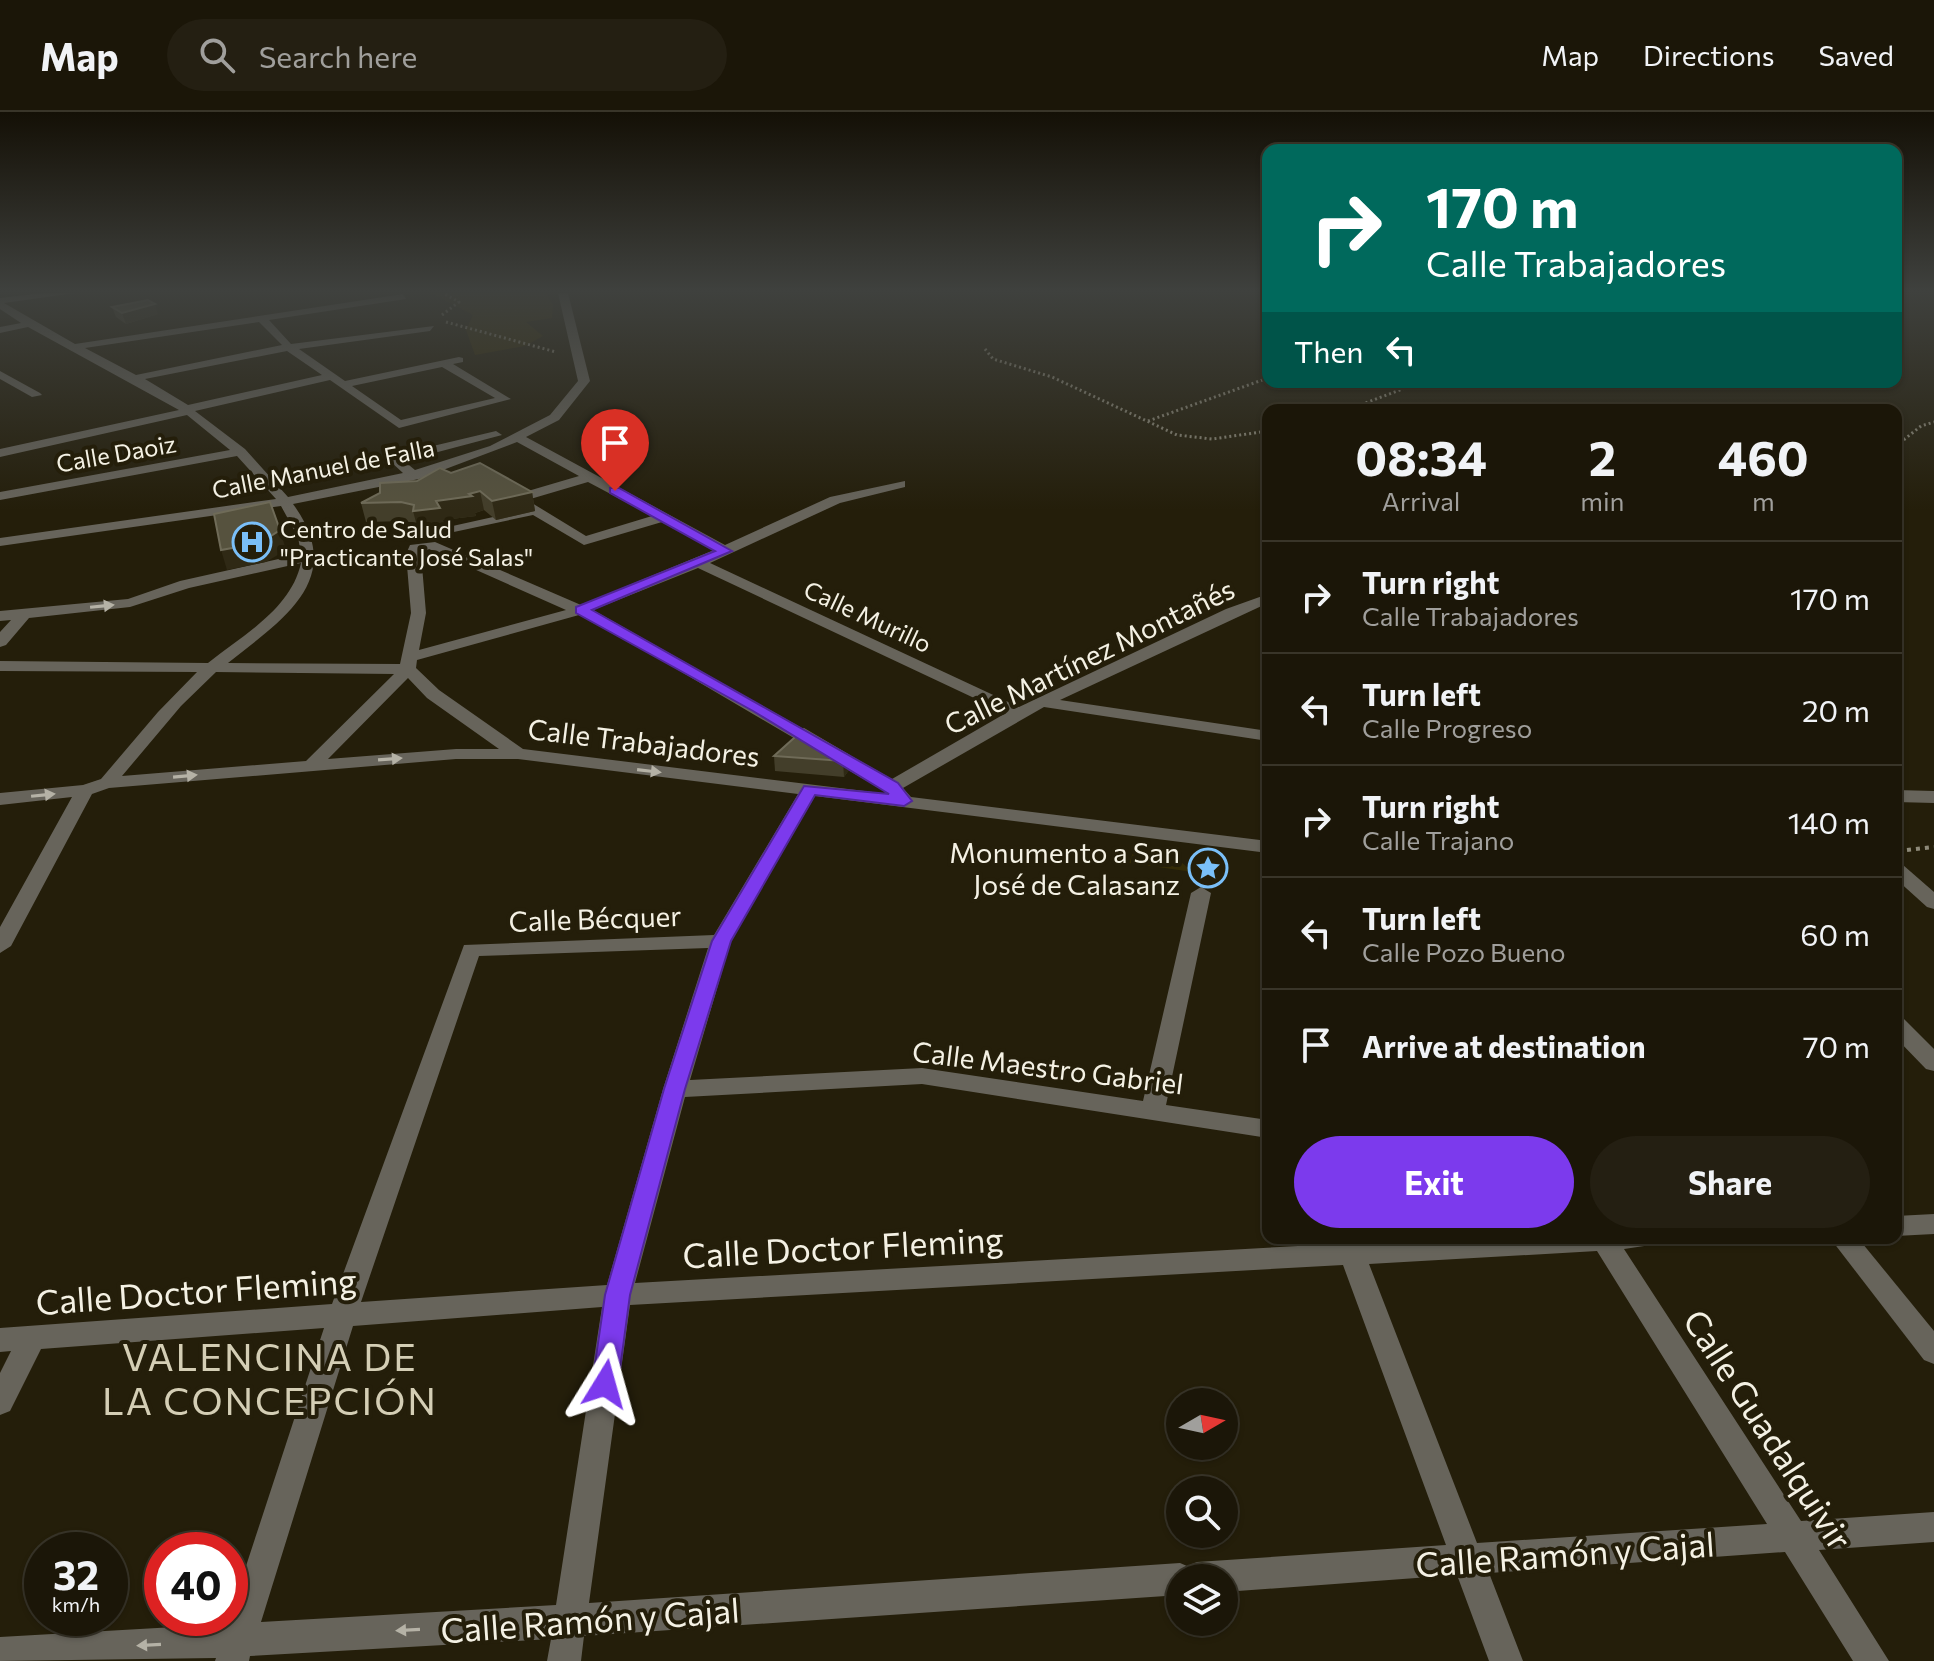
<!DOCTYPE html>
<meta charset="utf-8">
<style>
:root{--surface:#1b1608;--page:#241f12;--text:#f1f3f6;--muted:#a09f9c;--line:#393529;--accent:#7c3aed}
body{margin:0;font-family:Commissioner,sans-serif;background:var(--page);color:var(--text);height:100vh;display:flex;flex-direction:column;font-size:30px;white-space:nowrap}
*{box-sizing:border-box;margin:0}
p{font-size:26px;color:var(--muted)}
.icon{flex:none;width:44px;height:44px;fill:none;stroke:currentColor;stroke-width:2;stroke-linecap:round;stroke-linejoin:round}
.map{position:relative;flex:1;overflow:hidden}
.drawer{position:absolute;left:1262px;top:292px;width:640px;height:840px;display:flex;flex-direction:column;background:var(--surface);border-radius:16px;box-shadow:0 2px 6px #0004,0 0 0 2px var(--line)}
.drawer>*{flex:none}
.top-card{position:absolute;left:1262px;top:32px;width:640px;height:244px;border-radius:16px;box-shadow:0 2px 6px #0004,0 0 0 2px var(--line);background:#00695c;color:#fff;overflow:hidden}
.needle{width:52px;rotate:81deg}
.fabs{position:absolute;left:1166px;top:1276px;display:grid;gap:16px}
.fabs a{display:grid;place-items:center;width:72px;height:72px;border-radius:50%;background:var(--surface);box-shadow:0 2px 6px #0004,0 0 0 2px var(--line);font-size:40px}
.speed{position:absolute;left:24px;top:1420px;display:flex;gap:16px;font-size:40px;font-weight:700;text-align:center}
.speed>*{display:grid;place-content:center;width:104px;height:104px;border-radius:50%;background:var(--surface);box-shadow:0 2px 6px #0004,0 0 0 2px var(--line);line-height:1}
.speed small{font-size:20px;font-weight:400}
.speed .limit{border:12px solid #d22;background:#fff;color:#111}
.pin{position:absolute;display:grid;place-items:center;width:68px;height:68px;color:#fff;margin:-82px -34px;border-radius:50% 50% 50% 0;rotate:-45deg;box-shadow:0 0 8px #0007}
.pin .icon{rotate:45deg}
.me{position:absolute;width:88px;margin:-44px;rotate:8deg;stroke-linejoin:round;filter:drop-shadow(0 0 6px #0008)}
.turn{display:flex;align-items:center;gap:28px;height:168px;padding:0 32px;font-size:36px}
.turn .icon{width:104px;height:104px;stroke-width:2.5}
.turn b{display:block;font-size:56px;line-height:68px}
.then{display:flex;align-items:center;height:76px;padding:0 32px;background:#0003;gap:16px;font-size:30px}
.eta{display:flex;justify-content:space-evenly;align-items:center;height:136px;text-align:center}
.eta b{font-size:48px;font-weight:700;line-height:56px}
.action{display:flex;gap:16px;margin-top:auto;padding:16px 32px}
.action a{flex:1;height:92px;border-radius:48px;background:var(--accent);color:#fff;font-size:32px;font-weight:700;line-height:92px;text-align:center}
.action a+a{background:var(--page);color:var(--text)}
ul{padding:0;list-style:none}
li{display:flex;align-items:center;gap:24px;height:112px;padding:0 32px;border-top:2px solid var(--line)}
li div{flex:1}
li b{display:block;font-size:30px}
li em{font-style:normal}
header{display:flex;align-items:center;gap:48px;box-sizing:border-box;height:112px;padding:0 40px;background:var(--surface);border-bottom:2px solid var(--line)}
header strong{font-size:38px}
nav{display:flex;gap:44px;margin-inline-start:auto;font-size:28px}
.search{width:560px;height:72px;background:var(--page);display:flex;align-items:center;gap:20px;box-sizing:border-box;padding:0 28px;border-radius:44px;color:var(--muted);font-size:30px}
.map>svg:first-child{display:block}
.green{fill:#342b06}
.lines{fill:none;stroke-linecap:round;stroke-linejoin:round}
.path-far1{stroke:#8e8a79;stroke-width:3;stroke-dasharray:2 3;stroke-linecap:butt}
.path{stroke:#8e8a79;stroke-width:4;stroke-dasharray:4 5;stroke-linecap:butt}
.minor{fill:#67645b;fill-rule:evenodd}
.wall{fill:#433e2a}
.shaded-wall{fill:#2f2915}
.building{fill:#56523e;stroke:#6f6b58;stroke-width:2}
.oneway{fill:#b5b2a6}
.route{fill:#7c3aed;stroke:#51269a;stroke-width:2}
.labels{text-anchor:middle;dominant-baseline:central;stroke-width:8;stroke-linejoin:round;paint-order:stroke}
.far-street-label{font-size:24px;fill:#f4f1e4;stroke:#241e0a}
.far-poi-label{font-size:24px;fill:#f4f1e4;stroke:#241e0a;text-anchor:start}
.street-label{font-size:28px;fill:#f4f1e4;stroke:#241e0a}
.poi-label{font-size:28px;fill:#f4f1e4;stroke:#241e0a;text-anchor:end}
.near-street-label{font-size:34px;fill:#f4f1e4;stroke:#241e0a}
.near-quarter-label{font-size:38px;letter-spacing:2px;fill:#d4ceb5;stroke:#241e0a}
</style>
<header>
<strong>Map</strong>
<div class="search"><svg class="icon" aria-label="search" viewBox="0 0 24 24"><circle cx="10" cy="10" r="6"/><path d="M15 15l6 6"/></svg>Search here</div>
<nav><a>Map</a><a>Directions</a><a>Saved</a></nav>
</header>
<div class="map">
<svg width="1934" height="1549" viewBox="0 0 1934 1549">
<rect width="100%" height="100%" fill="#241e0a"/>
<g class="green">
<path d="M 431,181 L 546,181 L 553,193 L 552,206 L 526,210 L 543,224 L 525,234 L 475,243 L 466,218 L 473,203 Z"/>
<path d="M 1134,738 L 1175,745 L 1193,760 L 1129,751 Z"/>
</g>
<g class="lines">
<g class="path-far1">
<path d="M 442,203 L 459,190 L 443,181"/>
<path d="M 446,210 L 556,240"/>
<path d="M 985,237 L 993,247 L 1052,265 L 1177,323 L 1212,327 L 1268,319"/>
<path d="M 1347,298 L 1421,270"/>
<path d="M 1148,309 L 1268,266"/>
<path d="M 1896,334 L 1921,314 L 1934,310"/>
</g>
<path class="path" d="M 1907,738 L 1934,735"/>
<g class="minor">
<path d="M 43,181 L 75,181 L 4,191 L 75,232 L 403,182 L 406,187 L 269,208 L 291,232 L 434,214 L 430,219 L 299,237 L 345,269 L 459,245 L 463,246 L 463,250 L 453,252 L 511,287 L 399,316 L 330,268 L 195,299 L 245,337 L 288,385 L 403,361 L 391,350 L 391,344 L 496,319 L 502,323 L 404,349 L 415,358 L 490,334 L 550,303 L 578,269 L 558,181 L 568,181 L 590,269 L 559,308 L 526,325 L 725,433 L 830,385 L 905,369 L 905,375 L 840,391 L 710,451 L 1019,595 L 1226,497 L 1268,482 L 1268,491 L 1060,588 L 1268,619 L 1268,629 L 1044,595 L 903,676 L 911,685 L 1268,729 L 1268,741 L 815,684 L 731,829 L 690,968 L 922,956 L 1143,989 L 1191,781 L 1201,775 L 1211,781 L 1166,993 L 1268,1008 L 1268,1026 L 922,972 L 685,985 L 635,1171 L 1335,1132 L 1333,1126 L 1359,1126 L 1361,1131 L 1453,1126 L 1655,1126 L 1651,1133 L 1624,1137 L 1801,1409 L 1934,1400 L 1934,1430 L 1819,1438 L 1889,1549 L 1853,1549 L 1785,1440 L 1489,1461 L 1523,1549 L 1489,1549 L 1457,1463 L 1224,1480 L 1224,1466 L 1180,1466 L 1180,1483 L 584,1524 L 581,1549 L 547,1549 L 551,1527 L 250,1544 L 249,1549 L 215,1549 L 216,1546 L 0,1549 L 0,1525 L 227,1512 L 324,1216 L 41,1237 L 10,1299 L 0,1303 L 0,1261 L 11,1239 L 0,1240 L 0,1216 L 332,1192 L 464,833 L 714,823 L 798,682 L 518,647 L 456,647 L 109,676 L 92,682 L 11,834 L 0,841 L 0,815 L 72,685 L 0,693 L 0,681 L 83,673 L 101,667 L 158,600 L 197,560 L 0,559 L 0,549 L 208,551 C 243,523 291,497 301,451 L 189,476 L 130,495 L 29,506 L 6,533 L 0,535 L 0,520 L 11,508 L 0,509 L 0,499 L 128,487 L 180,469 L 301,442 L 298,425 L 281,394 L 0,434 L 0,426 L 276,387 L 237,344 L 0,388 L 0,380 L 230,338 L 187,303 L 0,345 L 0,337 L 179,298 L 28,215 L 0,221 L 0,215 L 21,211 L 0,197 L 0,186 ZM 259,210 L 282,233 L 136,263 L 85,236 ZM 287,239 L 322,263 L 188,293 L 145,267 ZM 442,255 L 495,286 L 401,308 L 352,274 ZM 517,330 L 579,364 L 511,384 L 511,390 L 524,398 L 421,421 L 421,427 L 533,403 L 584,433 L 662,410 L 714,438 L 581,493 L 435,430 L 410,433 L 406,442 L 411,501 L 400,552 L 228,551 C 283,507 348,467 293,392 L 419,367 ZM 588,370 L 652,404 L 586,424 L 527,388 ZM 429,437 L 566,498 L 419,538 L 426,501 L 421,442 ZM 698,456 L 1006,601 L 892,667 L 593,498 ZM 579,503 L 600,512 L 889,682 L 523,637 L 439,578 L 416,556 L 417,548 ZM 216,560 L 394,562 L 306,649 L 122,664 L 181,594 ZM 408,566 L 427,586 L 499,637 L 456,637 L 328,647 ZM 708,836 L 663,977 L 607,1173 L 361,1190 L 479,844 ZM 1597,1139 L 1767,1412 L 1477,1431 L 1369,1152 ZM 1343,1153 L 1446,1433 L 1197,1450 L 1187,1454 L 1180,1451 L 589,1491 L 630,1193 ZM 602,1195 L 556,1493 L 261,1510 L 353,1214 Z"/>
<path d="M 0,259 L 40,281 L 42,283 L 32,285 L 0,267 Z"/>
<path d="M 1896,678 L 1934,679 L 1934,691 L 1896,690 Z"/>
<path d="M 1896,751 L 1903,753 L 1934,780 L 1934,797 L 1927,795 L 1896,767 Z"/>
<path d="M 1896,904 L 1904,907 L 1934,937 L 1934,959 L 1926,957 L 1896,926 Z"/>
<path d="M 1934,1102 L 1934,1122 L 1896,1124 L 1896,1104 Z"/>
<path d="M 1830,1126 L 1858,1126 L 1934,1219 L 1934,1252 L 1924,1248 Z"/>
</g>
</g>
<g class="wall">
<path d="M 112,195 L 158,202 L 126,212 L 116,205 Z"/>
<path d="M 451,361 L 532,380 L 535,399 L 496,408 L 484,398 L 475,401 L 476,404 L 443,408 L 444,415 L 418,418 L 416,412 L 406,409 L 366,410 L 361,391 Z"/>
<path d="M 848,643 L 849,658 L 844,665 L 775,659 L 774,644 Z"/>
</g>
<g class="shaded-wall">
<path d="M 155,192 L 158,202 L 126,212 L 122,201 Z"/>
<path d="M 480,379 L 484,398 L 475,401 L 476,404 L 443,408 L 444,415 L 418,418 L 413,399 L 436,389 L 469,382 Z"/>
<path d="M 532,380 L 535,399 L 496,408 L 492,389 Z"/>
<path d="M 280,418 L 286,438 L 266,450 L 227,458 L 221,438 Z"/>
<path d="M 848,643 L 849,658 L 844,665 L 843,649 Z"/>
</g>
<g class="building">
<path d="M 148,188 L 155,192 L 122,201 L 112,195 Z"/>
<path d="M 480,351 L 532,380 L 492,389 L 480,379 L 469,382 L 472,384 L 436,389 L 440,396 L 413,399 L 414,393 L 401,390 L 361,391 L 380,381 L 380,371 L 417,369 L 440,356 L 451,361 Z"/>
<path d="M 270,390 L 280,418 L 260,431 L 221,438 L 214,402 Z"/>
<path d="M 804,617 L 848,643 L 843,649 L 774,644 Z"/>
</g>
<defs><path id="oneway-solid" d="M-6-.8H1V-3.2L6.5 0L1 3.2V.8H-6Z" transform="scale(2)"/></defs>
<g class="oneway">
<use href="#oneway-solid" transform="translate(102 494) rotate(-6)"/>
<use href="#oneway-solid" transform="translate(390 647) rotate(-4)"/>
<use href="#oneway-solid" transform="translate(649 659) rotate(7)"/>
<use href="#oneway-solid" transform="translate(185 664) rotate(-5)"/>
<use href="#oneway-solid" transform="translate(43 683) rotate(-6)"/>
<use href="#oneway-solid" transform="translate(408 1518) rotate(177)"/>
<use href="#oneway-solid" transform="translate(149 1533) rotate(177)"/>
</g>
<linearGradient id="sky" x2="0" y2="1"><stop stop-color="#141006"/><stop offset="0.45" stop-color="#3f413e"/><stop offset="1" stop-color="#3f413e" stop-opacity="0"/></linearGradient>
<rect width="1934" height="398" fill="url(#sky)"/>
<path class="route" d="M 610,376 L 619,376 L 732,439 L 592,498 L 898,671 L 912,689 L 904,694 L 815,683 L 731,829 L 685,977 L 630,1183 L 618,1272 L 614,1280 L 605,1283 L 596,1280 L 592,1272 L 605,1183 L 664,977 L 712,829 L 804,674 L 889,682 L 753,599 L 576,501 L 576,495 L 715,439 L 610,381 Z"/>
<defs>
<symbol id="hospital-ring" viewBox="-11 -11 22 22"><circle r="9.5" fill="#241e0a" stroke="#7abff8" stroke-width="1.5"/><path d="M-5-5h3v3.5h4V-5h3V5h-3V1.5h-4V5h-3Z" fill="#7abff8"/></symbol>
<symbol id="sight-ring" viewBox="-11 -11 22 22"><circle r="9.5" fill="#241e0a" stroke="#7abff8" stroke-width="1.5"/><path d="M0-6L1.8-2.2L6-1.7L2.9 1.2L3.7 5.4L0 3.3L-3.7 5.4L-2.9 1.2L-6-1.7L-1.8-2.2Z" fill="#7abff8"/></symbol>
</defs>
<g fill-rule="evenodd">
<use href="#hospital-ring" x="230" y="408" width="44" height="44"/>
<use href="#sight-ring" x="1186" y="734" width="44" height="44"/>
</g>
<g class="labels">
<g class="far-street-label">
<text transform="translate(116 341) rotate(-10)">Calle Daoiz</text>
<text transform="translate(323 356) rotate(-11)">Calle Manuel de Falla</text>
<text transform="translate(868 504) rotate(25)">Calle Murillo</text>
</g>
<g class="far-poi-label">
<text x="280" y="416">Centro de Salud<tspan x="280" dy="28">"Practicante José Salas"</tspan></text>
</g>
<g class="street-label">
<text transform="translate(1089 544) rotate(-26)">Calle Martínez Montañés</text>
<text transform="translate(644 630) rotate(7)">Calle Trabajadores</text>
<text transform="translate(595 806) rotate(-2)">Calle Bécquer</text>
<text transform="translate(1048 955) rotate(7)">Calle Maestro Gabriel</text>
</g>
<g class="poi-label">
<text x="1180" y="740">Monumento a San<tspan x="1180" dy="32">José de Calasanz</tspan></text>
</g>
<g class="near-street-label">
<text transform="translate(843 1134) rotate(-3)">Calle Doctor Fleming</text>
<text transform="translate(196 1178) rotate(-4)">Calle Doctor Fleming</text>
<text transform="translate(1769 1317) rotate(57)">Calle Guadalquivir</text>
<text transform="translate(1565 1441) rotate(-4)">Calle Ramón y Cajal</text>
<text transform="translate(590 1507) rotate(-4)">Calle Ramón y Cajal</text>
</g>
<g class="near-quarter-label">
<text x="270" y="1243">VALENCINA DE<tspan x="270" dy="44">LA CONCEPCIÓN</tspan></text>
</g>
</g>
</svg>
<div class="fabs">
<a><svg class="needle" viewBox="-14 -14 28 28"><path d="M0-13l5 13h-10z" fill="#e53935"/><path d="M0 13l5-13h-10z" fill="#a09f9c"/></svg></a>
<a><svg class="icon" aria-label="search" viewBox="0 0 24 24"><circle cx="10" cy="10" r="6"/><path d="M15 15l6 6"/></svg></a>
<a><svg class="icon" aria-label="layers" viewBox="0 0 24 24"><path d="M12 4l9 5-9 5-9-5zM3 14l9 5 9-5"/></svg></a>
</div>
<div class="speed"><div>32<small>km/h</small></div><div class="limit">40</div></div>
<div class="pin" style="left:615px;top:379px;background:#d93025"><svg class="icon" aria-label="arrive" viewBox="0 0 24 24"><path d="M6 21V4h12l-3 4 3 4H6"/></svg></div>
<svg class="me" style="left:605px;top:1272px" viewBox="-20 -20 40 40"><path d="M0-17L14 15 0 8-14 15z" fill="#7c3aed" stroke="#fff" stroke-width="4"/></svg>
<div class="top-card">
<div class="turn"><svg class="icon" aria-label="right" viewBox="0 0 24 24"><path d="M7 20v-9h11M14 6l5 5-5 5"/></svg><div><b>170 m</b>Calle Trabajadores</div></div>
<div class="then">Then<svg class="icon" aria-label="left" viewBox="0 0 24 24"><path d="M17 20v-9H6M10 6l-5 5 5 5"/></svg></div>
</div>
<section class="drawer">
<div class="eta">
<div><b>08:34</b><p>Arrival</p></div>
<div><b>2</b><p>min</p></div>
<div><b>460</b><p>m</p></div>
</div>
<ul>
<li><svg class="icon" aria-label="right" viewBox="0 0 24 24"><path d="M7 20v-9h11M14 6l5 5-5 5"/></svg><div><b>Turn right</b><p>Calle Trabajadores</p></div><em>170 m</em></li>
<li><svg class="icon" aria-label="left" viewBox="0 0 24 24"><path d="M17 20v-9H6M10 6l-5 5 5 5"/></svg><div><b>Turn left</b><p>Calle Progreso</p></div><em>20 m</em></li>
<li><svg class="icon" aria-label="right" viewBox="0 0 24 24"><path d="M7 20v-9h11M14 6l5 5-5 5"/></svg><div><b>Turn right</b><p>Calle Trajano</p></div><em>140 m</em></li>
<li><svg class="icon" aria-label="left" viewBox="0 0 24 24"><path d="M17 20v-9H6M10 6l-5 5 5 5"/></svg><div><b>Turn left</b><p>Calle Pozo Bueno</p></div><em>60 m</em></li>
<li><svg class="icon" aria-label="arrive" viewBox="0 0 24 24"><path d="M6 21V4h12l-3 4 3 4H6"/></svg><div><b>Arrive at destination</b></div><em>70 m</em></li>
</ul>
<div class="action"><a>Exit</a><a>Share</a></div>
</section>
</div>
